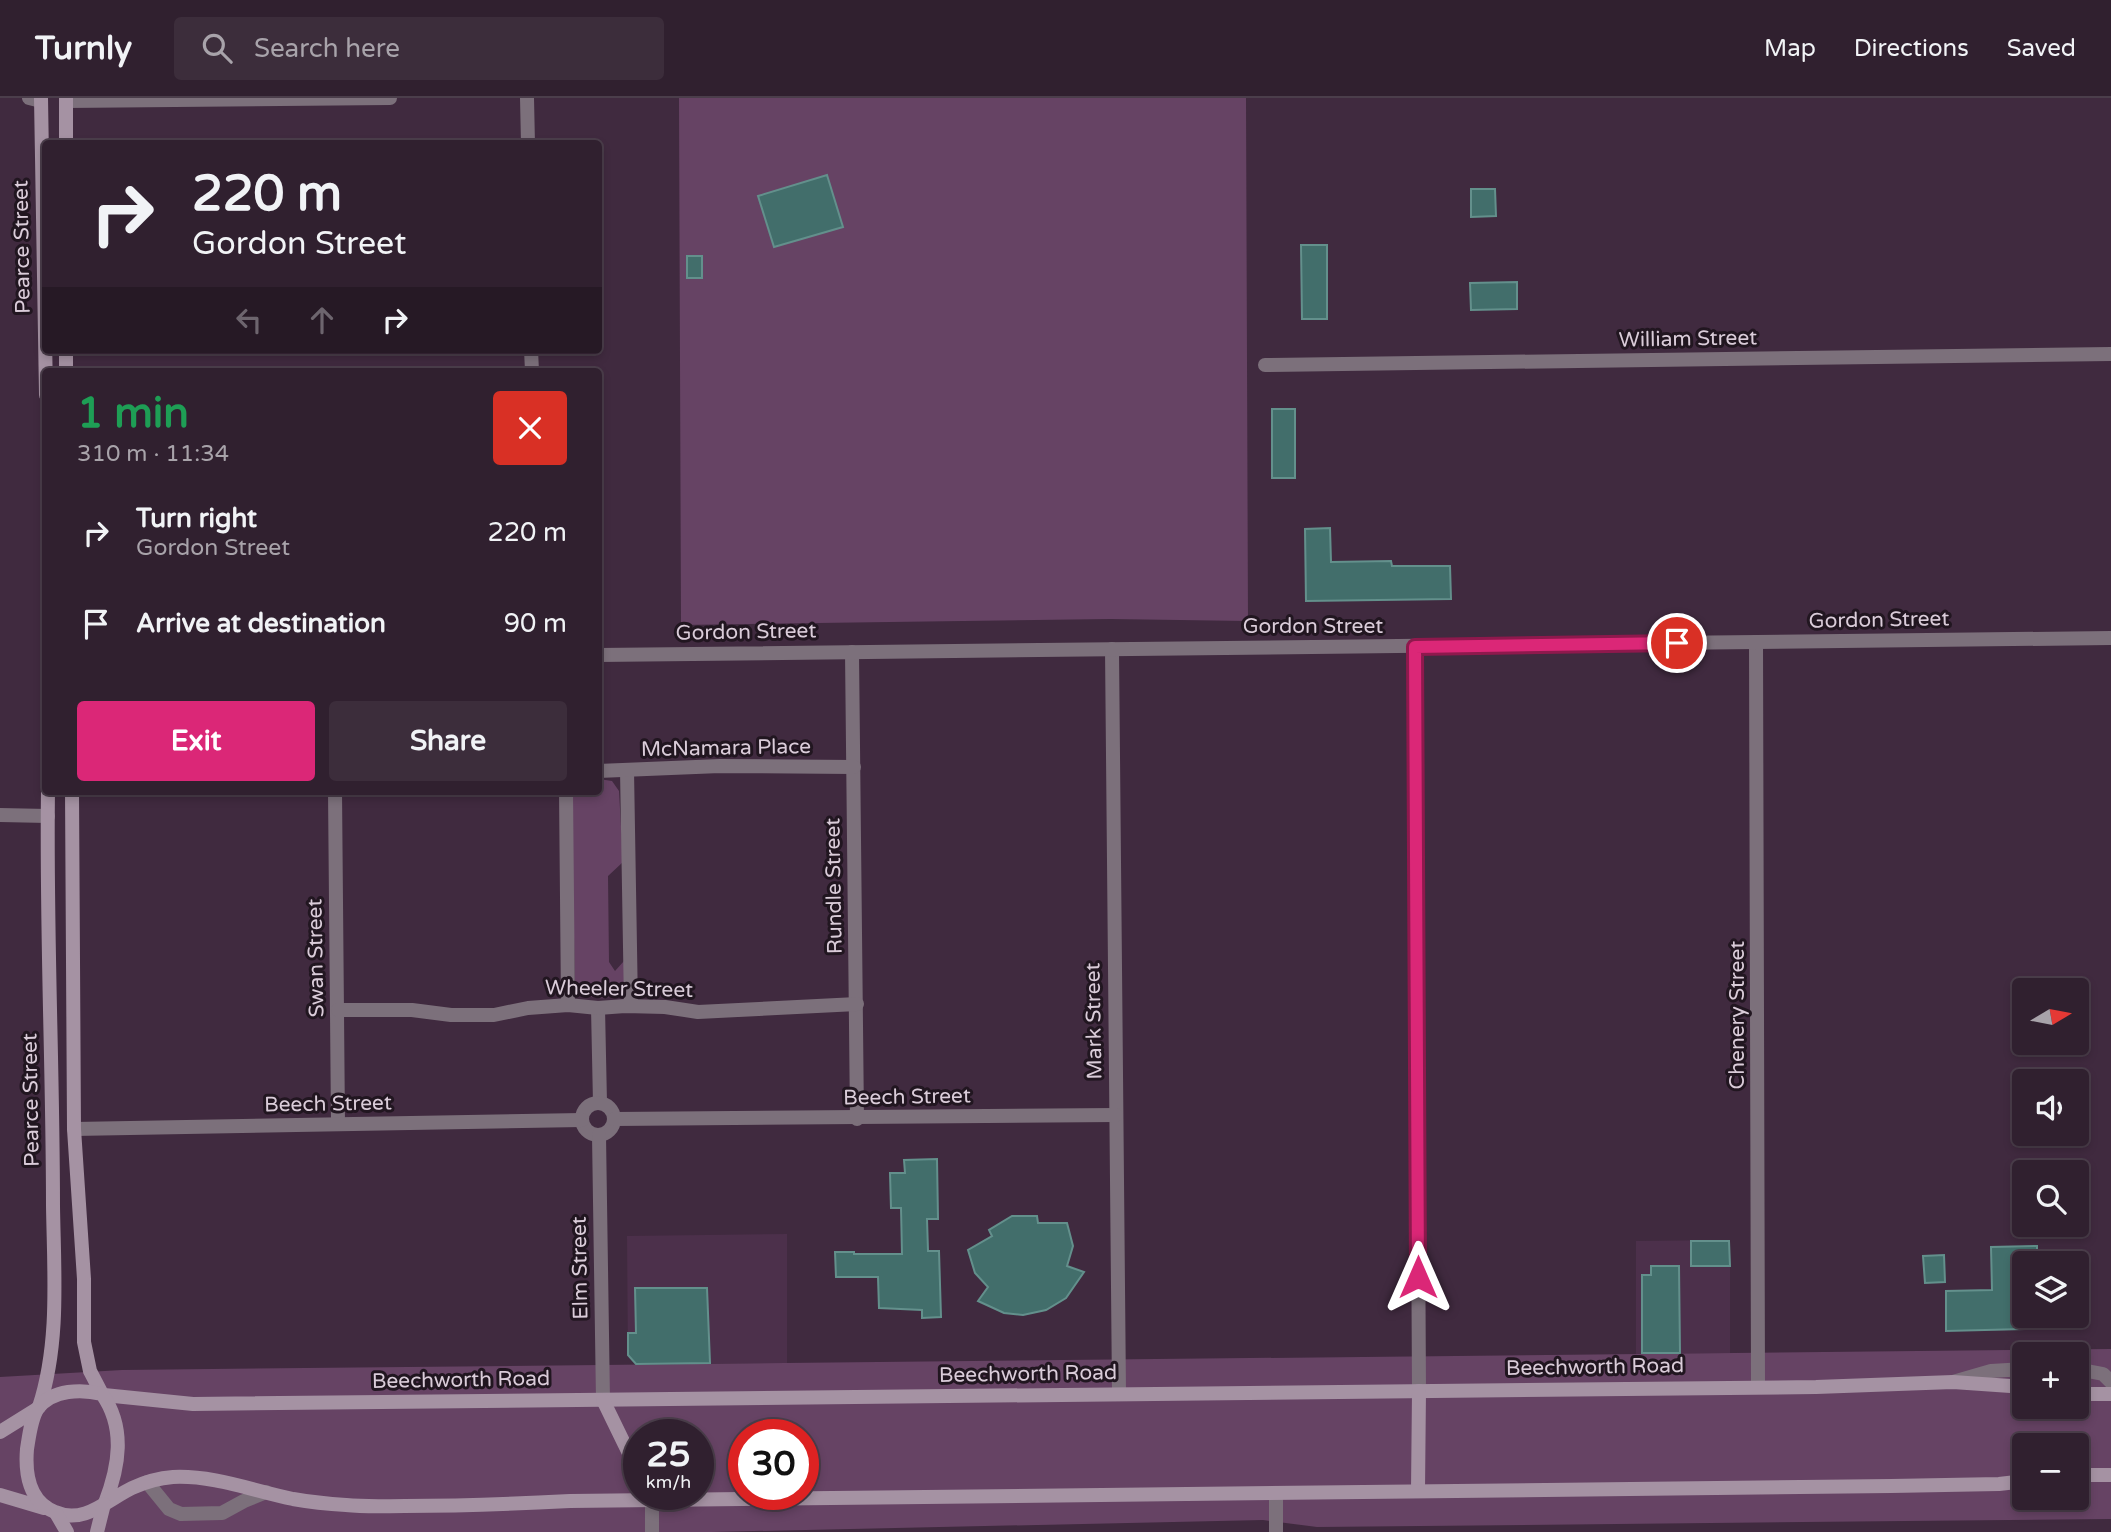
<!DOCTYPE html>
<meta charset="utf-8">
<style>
:root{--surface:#30202f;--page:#3c2d3b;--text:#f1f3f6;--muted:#a8a3aa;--line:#4b3e4b;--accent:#db2777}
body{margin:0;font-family:"Varela Round",sans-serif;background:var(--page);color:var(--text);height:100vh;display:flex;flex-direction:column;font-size:26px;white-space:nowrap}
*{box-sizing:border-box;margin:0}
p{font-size:23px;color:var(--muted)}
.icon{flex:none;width:38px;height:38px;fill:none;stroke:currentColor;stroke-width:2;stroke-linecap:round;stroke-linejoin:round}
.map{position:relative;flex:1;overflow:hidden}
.details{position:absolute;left:42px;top:270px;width:560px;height:427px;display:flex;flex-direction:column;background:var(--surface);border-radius:7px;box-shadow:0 4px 10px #0003,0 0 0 2px var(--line)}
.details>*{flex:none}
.guide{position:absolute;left:42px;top:42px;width:560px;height:214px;border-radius:7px;box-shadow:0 4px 10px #0003,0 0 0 2px var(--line);background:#30202f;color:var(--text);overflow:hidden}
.needle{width:46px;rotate:80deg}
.buttons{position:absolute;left:2012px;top:880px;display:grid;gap:14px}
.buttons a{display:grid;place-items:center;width:77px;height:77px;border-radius:7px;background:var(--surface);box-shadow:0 4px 10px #0003,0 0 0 2px var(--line);font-size:35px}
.speed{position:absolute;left:623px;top:1321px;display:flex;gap:14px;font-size:35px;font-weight:700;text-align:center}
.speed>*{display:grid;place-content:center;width:91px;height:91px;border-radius:50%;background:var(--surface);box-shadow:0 4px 10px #0003,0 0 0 2px var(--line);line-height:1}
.speed small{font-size:18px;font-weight:400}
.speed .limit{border:10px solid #d22;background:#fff;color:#111}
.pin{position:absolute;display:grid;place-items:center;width:60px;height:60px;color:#fff;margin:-30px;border:4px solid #fff;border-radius:50%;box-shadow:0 2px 7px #0007}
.me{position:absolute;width:77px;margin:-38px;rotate:0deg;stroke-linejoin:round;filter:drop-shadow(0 0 5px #0008)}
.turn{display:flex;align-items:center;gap:24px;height:147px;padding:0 35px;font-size:32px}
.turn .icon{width:91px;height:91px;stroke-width:2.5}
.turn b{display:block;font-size:49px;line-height:60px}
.lanes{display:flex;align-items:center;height:66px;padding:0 35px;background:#0003;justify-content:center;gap:35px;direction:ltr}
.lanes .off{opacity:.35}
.round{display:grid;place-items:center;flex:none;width:74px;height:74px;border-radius:7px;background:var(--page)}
.headline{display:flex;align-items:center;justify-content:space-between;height:119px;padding:0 35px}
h1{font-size:42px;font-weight:700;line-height:52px;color:#1e9e55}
.button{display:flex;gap:14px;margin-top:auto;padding:14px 35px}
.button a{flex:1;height:80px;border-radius:7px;background:var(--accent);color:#fff;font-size:28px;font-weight:700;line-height:80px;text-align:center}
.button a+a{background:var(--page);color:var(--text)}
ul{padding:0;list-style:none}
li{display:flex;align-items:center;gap:21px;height:91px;padding:0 35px}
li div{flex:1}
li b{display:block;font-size:26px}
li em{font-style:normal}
header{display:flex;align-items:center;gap:42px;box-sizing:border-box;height:98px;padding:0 35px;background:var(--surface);border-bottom:2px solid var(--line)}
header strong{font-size:33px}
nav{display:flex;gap:38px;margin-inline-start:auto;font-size:24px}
.search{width:490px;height:63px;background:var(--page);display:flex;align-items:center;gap:18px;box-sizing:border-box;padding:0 24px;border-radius:7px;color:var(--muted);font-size:26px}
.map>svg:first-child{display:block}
.built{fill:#4c304b}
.green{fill:#664364;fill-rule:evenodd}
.building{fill:#426e6b;stroke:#63908c;stroke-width:2}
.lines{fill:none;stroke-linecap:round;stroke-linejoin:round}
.minor{stroke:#7c707b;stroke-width:14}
.secondary{stroke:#a592a3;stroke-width:14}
.route-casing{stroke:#8e194d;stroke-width:18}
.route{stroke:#db2777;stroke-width:12}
.labels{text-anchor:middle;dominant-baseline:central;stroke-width:6;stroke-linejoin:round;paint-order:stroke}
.street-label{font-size:21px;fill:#daccd9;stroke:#211620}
</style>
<header>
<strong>Turnly</strong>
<div class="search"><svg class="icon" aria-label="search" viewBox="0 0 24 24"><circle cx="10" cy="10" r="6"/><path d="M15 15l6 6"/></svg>Search here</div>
<nav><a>Map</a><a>Directions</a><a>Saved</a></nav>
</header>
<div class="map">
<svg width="2111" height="1434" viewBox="0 0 2111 1434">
<rect width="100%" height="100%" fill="#402a3f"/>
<g class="built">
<path d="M 787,1136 L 787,1265 L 636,1266 L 628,1257 L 627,1138 Z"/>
<path d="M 1730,1142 L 1730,1255 L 1636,1256 L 1636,1143 Z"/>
</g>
<g class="green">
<path d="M 679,0 L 1246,0 L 1248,523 L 1110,521 L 681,527 Z"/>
<path d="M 599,681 L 612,683 L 619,693 L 623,764 L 608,778 L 609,864 L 615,873 L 624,863 C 624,872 626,884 621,892 C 612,905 579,903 575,884 L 571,702 L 574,693 L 598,693 Z"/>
<path d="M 2111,1251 L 2111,1421 L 1317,1429 L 1263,1422 L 712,1434 L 0,1434 L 0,1279 L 122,1272 ZM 2025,1256 L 2077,1256 L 2077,1309 L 2025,1309 ZM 639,1337 L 698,1337 L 698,1396 L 639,1396 ZM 744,1337 L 803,1337 L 803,1396 L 744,1396 ZM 2025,1348 L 2077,1348 L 2077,1400 L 2025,1400 Z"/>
</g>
<g class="building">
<path d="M 827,77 L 843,129 L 774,149 L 758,98 Z"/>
<path d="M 1471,91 L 1495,91 L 1496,118 L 1471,119 Z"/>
<path d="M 1301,147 L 1327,147 L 1327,221 L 1302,221 Z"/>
<rect x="687" y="158" width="15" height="22"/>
<path d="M 1517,184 L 1517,211 L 1471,212 L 1470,185 Z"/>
<rect x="1272" y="311" width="23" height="69"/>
<path d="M 1330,430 L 1331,464 L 1391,463 L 1392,468 L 1450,468 L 1451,501 L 1306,503 L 1305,431 Z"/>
<path d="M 937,1061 L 938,1121 L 927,1121 L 928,1153 L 939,1153 L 941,1219 L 922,1220 L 922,1212 L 879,1210 L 878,1179 L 836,1179 L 835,1154 L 854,1154 L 854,1156 L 902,1156 L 901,1110 L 891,1110 L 890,1075 L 905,1075 L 904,1062 Z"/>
<path d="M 1012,1118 L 1037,1118 L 1038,1125 L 1067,1125 L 1073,1148 L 1067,1168 L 1084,1174 L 1066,1200 L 1046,1212 L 1023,1217 L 1004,1215 L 978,1203 L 988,1189 L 975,1175 L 968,1152 L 992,1138 L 989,1132 Z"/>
<path d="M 1691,1143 L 1729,1143 L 1730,1168 L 1691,1168 Z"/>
<path d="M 2037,1148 L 2037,1166 L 2025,1166 L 2025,1172 L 2023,1172 L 2024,1231 L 1946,1233 L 1946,1193 L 1992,1192 L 1991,1149 Z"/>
<path d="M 1944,1157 L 1945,1184 L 1925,1185 L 1923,1158 Z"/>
<path d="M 1651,1168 L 1679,1168 L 1680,1255 L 1642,1255 L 1642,1177 L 1651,1177 Z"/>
<path d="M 635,1190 L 707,1190 L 710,1265 L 636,1266 L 628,1257 L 628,1235 L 636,1235 Z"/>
</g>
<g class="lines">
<g class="minor">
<path d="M 29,0 L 41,3"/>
<path d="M 527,0 L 528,46"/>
<path d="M 66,3 L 390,0"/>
<path d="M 531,252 L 532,273"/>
<path d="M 1265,267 L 2111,256"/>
<path d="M 1756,544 L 1758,1288"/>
<path d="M 1415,549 L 1419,1293"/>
<path d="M 1112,551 L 1119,1295"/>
<path d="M 852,554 L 857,1021"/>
<path d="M 598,557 L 2111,540"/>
<path d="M 627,672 L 631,908"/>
<path d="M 598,673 L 720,668 L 854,669"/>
<path d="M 335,693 L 338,1026"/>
<path d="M 566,693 L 568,907"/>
<path d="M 0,717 L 48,718"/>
<path d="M 598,910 L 600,1005"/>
<path d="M 338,912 L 412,912 L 451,917 L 494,917 L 528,910 L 568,907 L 598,910 L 625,908 L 665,909 L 698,914 L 857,906"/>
<circle cx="598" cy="1021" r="16"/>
<path d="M 614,1021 L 1116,1017"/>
<path d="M 74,1031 L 582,1022"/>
<path d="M 599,1037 L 603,1302"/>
<path d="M 2077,1271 L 2103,1276 L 2111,1284"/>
<path d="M 1953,1284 L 1991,1273 L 2025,1271"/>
<path d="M 147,1384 L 169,1411 L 181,1416 L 222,1415 L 244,1403 L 266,1394"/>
<path d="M 1276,1395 L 1276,1434"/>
<path d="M 652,1403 L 652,1434"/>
</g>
<g class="secondary">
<path d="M 41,0 L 46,297"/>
<path d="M 66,0 L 66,46"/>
<path d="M 66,252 L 66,273"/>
<path d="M 72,693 L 74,1031 L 84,1181 L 84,1244 L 90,1273 L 102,1296"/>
<path d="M 2077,1296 L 2111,1296"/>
<path d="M 104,1297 L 193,1306 L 1816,1289 L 1953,1284 L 2025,1289"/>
<path d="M 603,1302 L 639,1376"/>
<path d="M 39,1309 C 60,1245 54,1175 53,1108 C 53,970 46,831 48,693"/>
<path d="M 0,1334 L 37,1311"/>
<path d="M 2077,1377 L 2111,1377"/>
<path d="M 1418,1392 L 1419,1293"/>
<path d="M 0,1397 L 44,1410"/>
<path d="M 105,1405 C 119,1369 126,1330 102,1296 C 82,1291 53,1291 38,1310 C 31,1320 29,1339 27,1351 C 25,1375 29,1404 55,1414 C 84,1427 107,1402 132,1390 C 145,1384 159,1380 173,1379 C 213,1377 254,1393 293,1401 C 310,1404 329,1406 346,1407 C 365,1409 385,1408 405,1408 C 460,1408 514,1406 570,1403 L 1891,1388 L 1999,1386 L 2025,1383"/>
<path d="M 56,1415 L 67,1434"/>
<path d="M 97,1434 L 104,1406"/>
</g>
</g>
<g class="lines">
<defs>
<path id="route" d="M 1418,1179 L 1415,549 L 1677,545"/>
</defs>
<use href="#route" class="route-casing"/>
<use href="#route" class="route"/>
</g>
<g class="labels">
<g class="street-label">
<text transform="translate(22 149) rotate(-91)">Pearce Street</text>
<text transform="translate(1688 241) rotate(-1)">William Street</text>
<text transform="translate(1879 522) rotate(-1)">Gordon Street</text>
<text x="1313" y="528">Gordon Street</text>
<text transform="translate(746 534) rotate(-1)">Gordon Street</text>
<text transform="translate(726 650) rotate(-1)">McNamara Place</text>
<text transform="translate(834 788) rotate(-91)">Rundle Street</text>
<text transform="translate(316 860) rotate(-91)">Swan Street</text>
<text transform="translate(619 891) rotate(1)">Wheeler Street</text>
<text transform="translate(1737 917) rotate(-90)">Chenery Street</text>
<text transform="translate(1094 923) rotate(-91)">Mark Street</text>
<text transform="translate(907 999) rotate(-1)">Beech Street</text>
<text transform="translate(31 1002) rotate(-91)">Pearce Street</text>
<text transform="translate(328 1006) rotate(-1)">Beech Street</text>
<text transform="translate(580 1170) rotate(-91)">Elm Street</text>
<text transform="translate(1595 1269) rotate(-1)">Beechworth Road</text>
<text transform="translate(1028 1276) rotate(-1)">Beechworth Road</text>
<text transform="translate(461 1282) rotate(-1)">Beechworth Road</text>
</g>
</g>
</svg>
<div class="buttons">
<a><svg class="needle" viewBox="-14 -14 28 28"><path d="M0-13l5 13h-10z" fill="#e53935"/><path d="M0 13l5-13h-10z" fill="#a8a3aa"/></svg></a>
<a><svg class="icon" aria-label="sound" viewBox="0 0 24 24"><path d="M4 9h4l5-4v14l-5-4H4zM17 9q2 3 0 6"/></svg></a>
<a><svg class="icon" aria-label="search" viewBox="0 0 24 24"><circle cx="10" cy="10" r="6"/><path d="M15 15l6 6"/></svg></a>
<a><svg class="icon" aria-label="layers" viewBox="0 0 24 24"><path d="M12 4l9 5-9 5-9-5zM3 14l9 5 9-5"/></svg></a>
<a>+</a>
<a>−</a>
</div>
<div class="speed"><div>25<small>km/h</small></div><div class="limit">30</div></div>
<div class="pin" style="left:1677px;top:545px;background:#d93025"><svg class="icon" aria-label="arrive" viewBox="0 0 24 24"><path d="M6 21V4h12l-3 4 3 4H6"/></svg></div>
<svg class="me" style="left:1418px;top:1179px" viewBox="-20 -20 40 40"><path d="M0-17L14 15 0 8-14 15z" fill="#db2777" stroke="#fff" stroke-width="4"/></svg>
<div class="guide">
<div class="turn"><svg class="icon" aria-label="right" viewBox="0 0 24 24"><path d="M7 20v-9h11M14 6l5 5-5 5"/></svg><div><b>220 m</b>Gordon Street</div></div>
<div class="lanes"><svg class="icon off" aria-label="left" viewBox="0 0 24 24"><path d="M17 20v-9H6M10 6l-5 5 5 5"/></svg><svg class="icon off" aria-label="ahead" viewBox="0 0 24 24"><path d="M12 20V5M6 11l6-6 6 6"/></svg><svg class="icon" aria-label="right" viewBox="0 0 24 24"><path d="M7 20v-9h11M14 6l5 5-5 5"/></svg></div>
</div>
<section class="details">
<div class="headline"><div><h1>1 min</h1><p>310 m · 11:34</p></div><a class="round" style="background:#d93025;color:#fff"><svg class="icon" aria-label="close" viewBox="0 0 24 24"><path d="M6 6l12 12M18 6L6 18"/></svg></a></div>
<ul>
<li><svg class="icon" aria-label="right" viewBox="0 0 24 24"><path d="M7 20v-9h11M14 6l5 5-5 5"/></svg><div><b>Turn right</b><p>Gordon Street</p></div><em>220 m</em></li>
<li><svg class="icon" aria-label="arrive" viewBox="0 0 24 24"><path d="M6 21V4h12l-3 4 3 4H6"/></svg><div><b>Arrive at destination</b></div><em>90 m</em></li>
</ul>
<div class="button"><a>Exit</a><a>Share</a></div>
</section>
</div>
